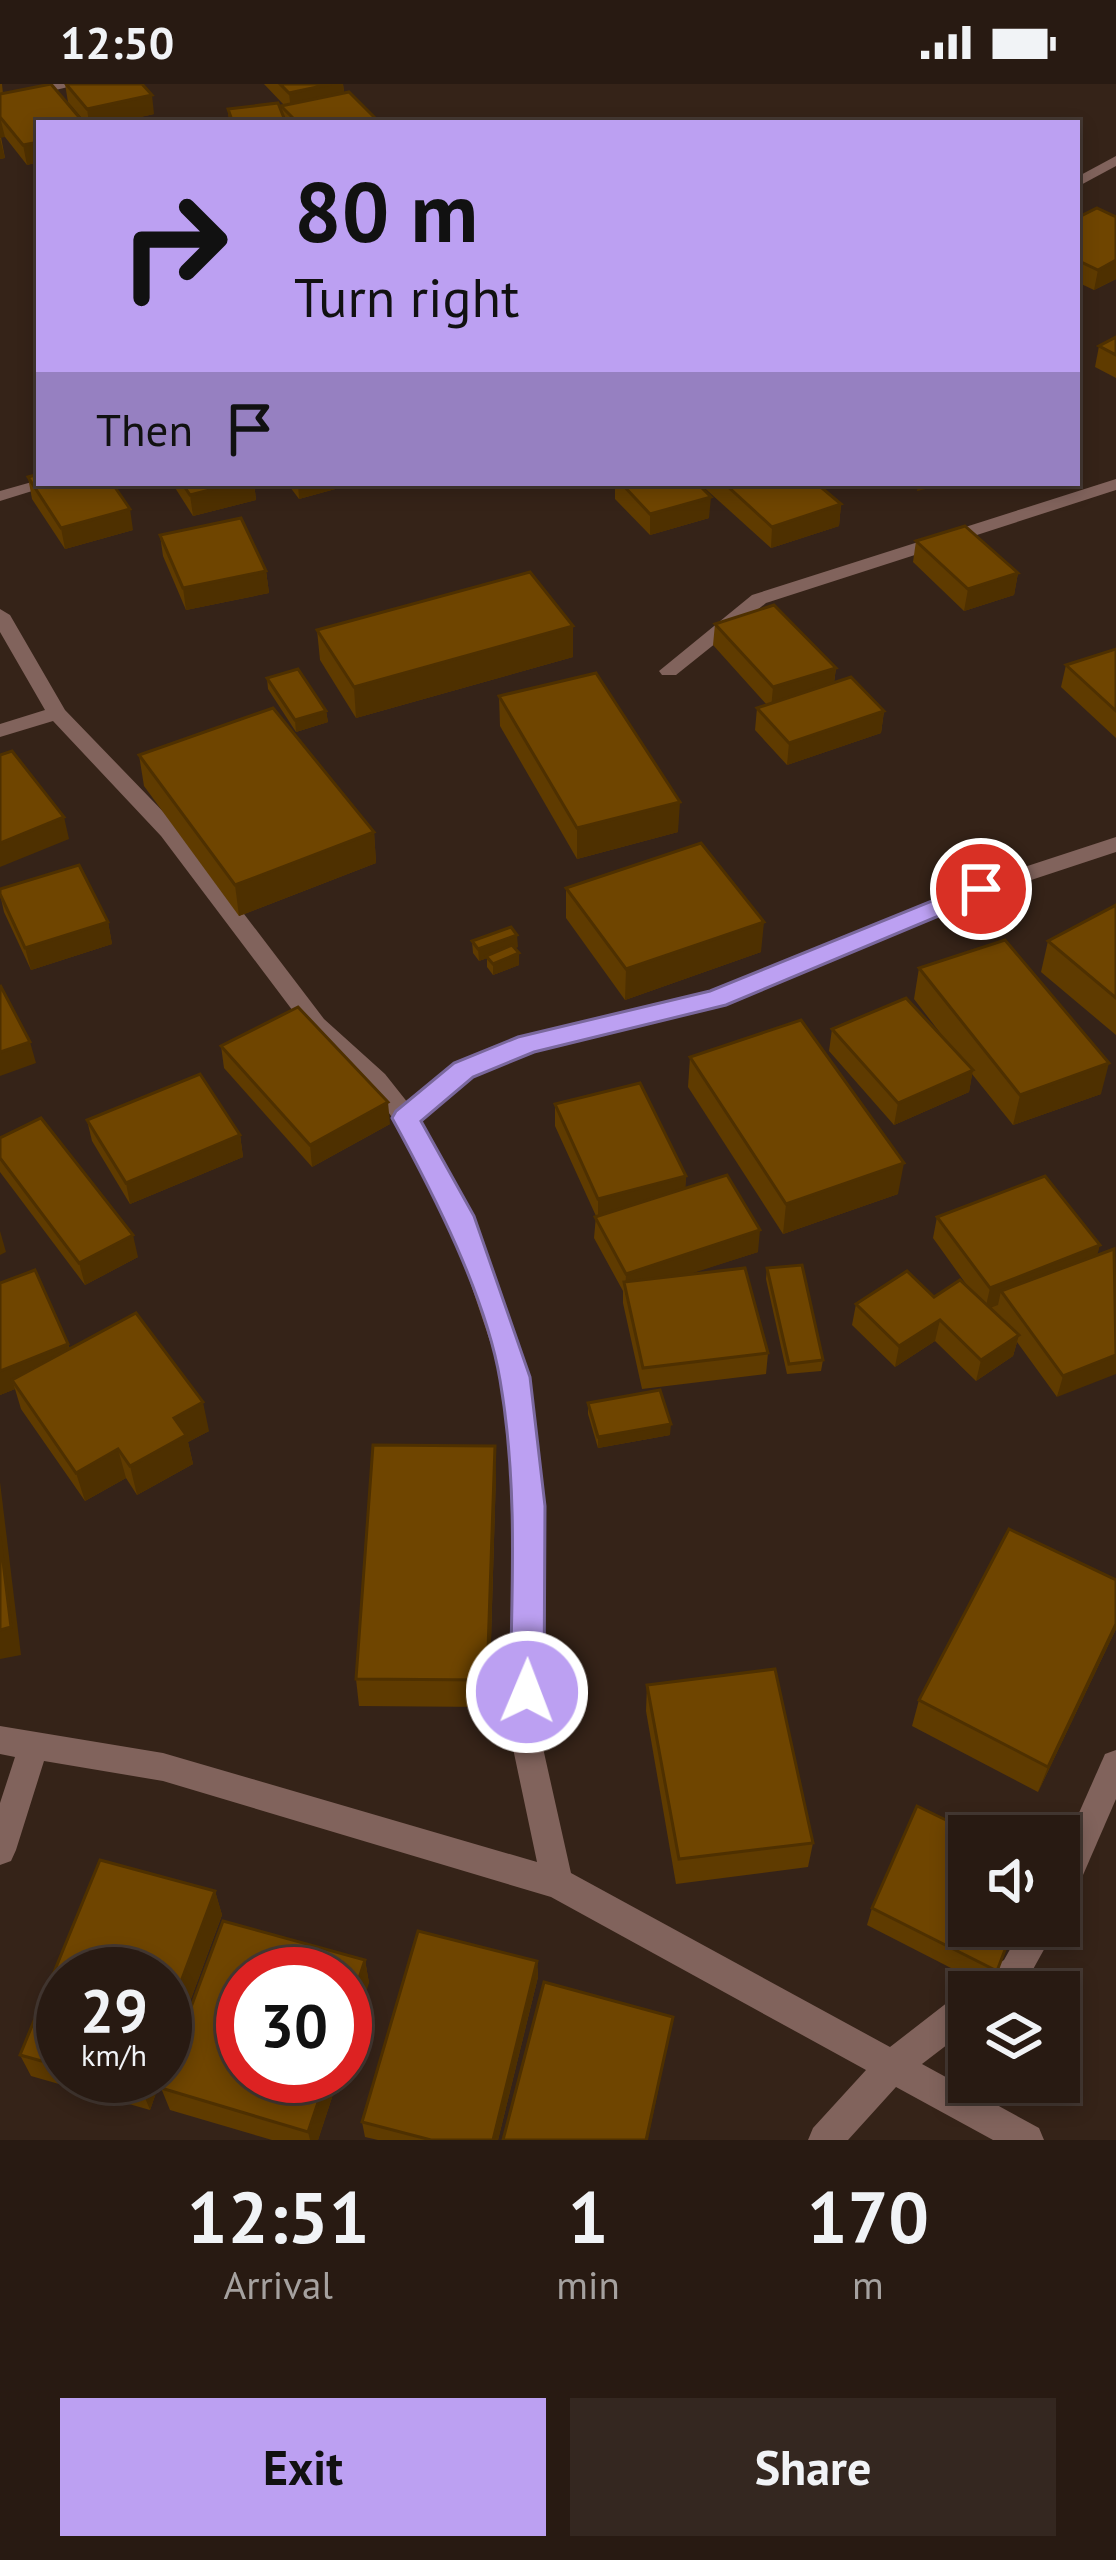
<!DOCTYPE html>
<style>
:root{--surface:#281a12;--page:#342720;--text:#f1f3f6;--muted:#a5a19f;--line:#443832;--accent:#bca0f2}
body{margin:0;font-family:"PT Sans",sans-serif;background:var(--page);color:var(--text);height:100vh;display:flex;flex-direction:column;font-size:45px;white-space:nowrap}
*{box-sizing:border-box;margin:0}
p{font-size:39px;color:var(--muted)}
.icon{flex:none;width:66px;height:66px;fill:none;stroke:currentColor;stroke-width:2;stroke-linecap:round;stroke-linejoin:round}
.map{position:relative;height:2056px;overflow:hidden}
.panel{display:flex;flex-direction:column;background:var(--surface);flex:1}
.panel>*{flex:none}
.hud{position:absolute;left:36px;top:36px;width:1044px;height:366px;border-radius:0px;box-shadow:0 6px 18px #0003,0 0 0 3px var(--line);background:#bca0f2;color:#111;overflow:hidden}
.buttons{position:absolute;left:948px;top:1731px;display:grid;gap:24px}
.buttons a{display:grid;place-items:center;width:132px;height:132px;border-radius:0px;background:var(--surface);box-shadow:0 6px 18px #0003,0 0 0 3px var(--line);font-size:60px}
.speed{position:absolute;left:36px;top:1863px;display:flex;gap:24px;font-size:60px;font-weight:700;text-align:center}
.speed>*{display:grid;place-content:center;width:156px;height:156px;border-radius:50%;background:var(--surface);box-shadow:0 6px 18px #0003,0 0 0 3px var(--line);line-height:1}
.speed small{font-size:30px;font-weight:400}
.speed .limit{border:18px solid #d22;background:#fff;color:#111}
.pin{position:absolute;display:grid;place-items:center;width:102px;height:102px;color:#fff;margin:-51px;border:6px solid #fff;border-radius:50%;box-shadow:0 3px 12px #0007}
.me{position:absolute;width:132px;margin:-66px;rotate:1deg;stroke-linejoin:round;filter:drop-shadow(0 0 9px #0008)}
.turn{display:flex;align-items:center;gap:42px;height:252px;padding:0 60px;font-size:54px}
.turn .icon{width:156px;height:156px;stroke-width:2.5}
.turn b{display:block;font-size:84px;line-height:102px}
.then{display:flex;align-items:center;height:114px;padding:0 60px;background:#0003;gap:24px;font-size:45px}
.eta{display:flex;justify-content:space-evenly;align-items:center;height:204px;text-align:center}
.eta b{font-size:72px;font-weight:700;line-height:84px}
.action{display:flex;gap:24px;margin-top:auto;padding:24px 60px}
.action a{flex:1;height:138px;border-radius:0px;background:var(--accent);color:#111;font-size:48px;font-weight:700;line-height:138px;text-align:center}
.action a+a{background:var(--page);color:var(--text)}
.status{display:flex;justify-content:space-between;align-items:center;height:84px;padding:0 60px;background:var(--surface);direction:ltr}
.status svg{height:33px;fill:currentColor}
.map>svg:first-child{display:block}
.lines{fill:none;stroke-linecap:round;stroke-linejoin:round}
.street{fill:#81635c;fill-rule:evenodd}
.wall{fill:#5f3b00}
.shaded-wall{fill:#4e3000}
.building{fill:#6f4500;stroke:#4e3000;stroke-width:3}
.route{fill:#bca0f2;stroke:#7a689d;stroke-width:3}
</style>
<div class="status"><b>12:50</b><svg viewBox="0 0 49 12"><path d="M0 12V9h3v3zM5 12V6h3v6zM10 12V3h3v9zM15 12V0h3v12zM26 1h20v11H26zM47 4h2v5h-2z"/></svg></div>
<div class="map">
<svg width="1116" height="2056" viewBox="0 0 1116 2056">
<rect width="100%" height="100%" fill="#352318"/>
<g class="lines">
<g class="street">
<path d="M 53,0 L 81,0 L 0,19 L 0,11 Z"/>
<path d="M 1116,72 L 1116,82 L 1077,103 L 1077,93 Z"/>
<path d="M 1116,395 L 1116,406 L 766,519 L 676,591 L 662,591 L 659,587 L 752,511 Z"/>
<path d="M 39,396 L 58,399 L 0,417 L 0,407 Z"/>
<path d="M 0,525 L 10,531 L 65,626 L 177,742 L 324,935 L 385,990 L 408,1019 L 456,980 L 519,954 L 711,907 L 973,800 L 1116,753 L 1116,768 L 989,810 L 725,920 L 533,967 L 472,992 L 419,1036 L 473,1132 L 528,1293 L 543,1422 L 541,1655 L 571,1789 L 890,1963 L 957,1911 L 969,1907 L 972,1908 L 976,1896 L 1004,1876 L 1023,1842 L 1057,1842 L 1026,1898 L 1014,1908 L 969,1908 L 969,1944 L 922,1980 L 1039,2044 L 1044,2056 L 993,2056 L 896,2003 L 848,2056 L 808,2056 L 813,2044 L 866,1986 L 551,1813 L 163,1697 L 44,1677 L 16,1766 L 11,1777 L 0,1781 L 0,1719 L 15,1673 L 0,1670 L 0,1642 L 163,1669 L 537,1778 L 511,1655 L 515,1422 L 502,1293 L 448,1132 L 397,1040 L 369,1002 L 308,947 L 161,752 L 53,637 L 0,653 L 0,640 L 45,626 L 0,548 Z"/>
<path d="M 1116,1666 L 1116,1715 L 1070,1821 L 1059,1826 L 1059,1774 L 1105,1670 Z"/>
</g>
</g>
<g class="wall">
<path d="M 0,0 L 2,0 L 3,10 L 39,39 L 39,78 L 27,81 L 5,53 L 1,53 L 5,74 L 0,75 Z"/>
<path d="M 65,0 L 154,30 L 113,39 L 86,39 L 68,18 Z"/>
<path d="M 264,0 L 343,0 L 344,9 L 379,39 L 229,39 L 228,25 L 282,29 L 281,22 L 284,21 Z"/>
<path d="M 1116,133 L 1116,195 L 1094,206 L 1077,198 L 1077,134 Z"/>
<path d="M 1116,253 L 1116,294 L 1095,283 L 1099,262 Z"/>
<path d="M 28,393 L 133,446 L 65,465 L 32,415 Z"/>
<path d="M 172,399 L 254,399 L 256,416 L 193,432 Z"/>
<path d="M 287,399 L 357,399 L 299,415 Z"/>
<path d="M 615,399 L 697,399 L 709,434 L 650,451 L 615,415 Z"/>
<path d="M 699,399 L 816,399 L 841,420 L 839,442 L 771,464 Z"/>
<path d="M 160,451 L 266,487 L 269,509 L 186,526 L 163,472 Z"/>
<path d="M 916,457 L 1018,489 L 1014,511 L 964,527 L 913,478 Z"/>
<path d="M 715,540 L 836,584 L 834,599 L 884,627 L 881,649 L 787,681 L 755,646 L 757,624 L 767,621 L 713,561 Z"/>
<path d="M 573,542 L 573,573 L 356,634 L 320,576 L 317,546 Z"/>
<path d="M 1116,565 L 1116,654 L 1061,603 L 1066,581 Z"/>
<path d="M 267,594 L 326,627 L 328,638 L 296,648 L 268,605 Z"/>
<path d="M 499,612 L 678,748 L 577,775 L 500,642 Z"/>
<path d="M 139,671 L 374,748 L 376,779 L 239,832 L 144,702 Z"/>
<path d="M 566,804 L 761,868 L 625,916 L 566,834 Z"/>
<path d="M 0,810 L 108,838 L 112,860 L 31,886 L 4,828 Z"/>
<path d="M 1116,821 L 1116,951 L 1041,888 L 1048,857 Z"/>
<path d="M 472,857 L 518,863 L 514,864 L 519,881 L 493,891 L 487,883 L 487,874 L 479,877 L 473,869 Z"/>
<path d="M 919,884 L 1101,1010 L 1013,1041 L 972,990 L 969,1008 L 894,1041 L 829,967 L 832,945 L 948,959 L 914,915 Z"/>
<path d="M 221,962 L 390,1040 L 312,1083 L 224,984 Z"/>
<path d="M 690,973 L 898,1110 L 783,1150 L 688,1003 Z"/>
<path d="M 555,1020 L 686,1092 L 685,1104 L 758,1168 L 688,1190 L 768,1269 L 766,1290 L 642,1305 L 623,1219 L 623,1207 L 594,1154 L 596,1132 L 555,1042 Z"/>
<path d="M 87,1036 L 240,1051 L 243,1073 L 130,1120 L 92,1057 Z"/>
<path d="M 0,1054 L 138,1173 L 85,1201 L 0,1088 Z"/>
<path d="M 937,1133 L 1097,1172 L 1114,1165 L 1057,1313 L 1017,1258 L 1013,1272 L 976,1297 L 935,1257 L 895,1283 L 852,1241 L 856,1220 L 934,1213 L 971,1207 L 933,1154 Z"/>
<path d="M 767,1184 L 823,1276 L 821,1287 L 787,1290 L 766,1195 Z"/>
<path d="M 0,1199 L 68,1260 L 70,1265 L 209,1347 L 188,1358 L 193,1380 L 137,1411 L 126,1394 L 85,1417 L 21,1325 L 15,1305 L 0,1311 Z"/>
<path d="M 588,1319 L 670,1351 L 598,1364 L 588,1330 Z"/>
<path d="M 496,1390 L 489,1623 L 359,1622 L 356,1595 Z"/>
<path d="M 1116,1496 L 1116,1545 L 1038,1708 L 912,1642 L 919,1616 Z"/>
<path d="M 647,1601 L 813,1759 L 808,1783 L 676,1800 L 646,1627 Z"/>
<path d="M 100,1776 L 215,1807 L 222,1831 L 165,1985 L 165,1890 L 63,1890 L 63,1992 L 162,1992 L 150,2026 L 31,1992 L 20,1971 Z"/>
<path d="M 872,1824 L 1014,1842 L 990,1904 L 867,1841 Z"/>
<path d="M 365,1876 L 369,1899 L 243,1992 L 339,1992 L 318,2056 L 272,2056 L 170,2026 L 161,2004 Z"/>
<path d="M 537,1877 L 538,1893 L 498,2056 L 378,2056 L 365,2053 L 362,2038 Z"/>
</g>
<g class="shaded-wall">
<path d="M 331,0 L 343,0 L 345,17 L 291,28 L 289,9 Z"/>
<path d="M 152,11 L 154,30 L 113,39 L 89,39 L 87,25 Z"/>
<path d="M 0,33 L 5,53 L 0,54 Z"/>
<path d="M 0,54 L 5,74 L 0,75 Z"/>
<path d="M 39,58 L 39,78 L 27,81 L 23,61 Z"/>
<path d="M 1116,176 L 1116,195 L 1094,206 L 1098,186 Z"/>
<path d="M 237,399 L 254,399 L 256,416 L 193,432 L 190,411 Z"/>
<path d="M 298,399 L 357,399 L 299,415 Z"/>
<path d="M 918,399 L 952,399 L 917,407 Z"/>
<path d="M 711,413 L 709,434 L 650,451 L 650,430 Z"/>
<path d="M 841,420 L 839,442 L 771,464 L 772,443 Z"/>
<path d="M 130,425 L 133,446 L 65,465 L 61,444 Z"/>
<path d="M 266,487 L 269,509 L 186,526 L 183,504 Z"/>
<path d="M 1018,489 L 1014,511 L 964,527 L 968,505 Z"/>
<path d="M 573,542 L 573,573 L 356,634 L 354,603 Z"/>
<path d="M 836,584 L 833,605 L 771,625 L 773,603 Z"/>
<path d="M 326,627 L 328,638 L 296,648 L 295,636 Z"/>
<path d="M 884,627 L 881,649 L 787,681 L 789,659 Z"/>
<path d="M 680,718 L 678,748 L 577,775 L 577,744 Z"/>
<path d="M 64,733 L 69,755 L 0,783 L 0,759 Z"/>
<path d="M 374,748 L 376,779 L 239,832 L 235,801 Z"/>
<path d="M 108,838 L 112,860 L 31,886 L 25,864 Z"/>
<path d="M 764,838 L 761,868 L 625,916 L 626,885 Z"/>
<path d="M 517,851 L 518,863 L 479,877 L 478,865 Z"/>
<path d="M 519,869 L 519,881 L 493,891 L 493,880 Z"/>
<path d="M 30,958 L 36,979 L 0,992 L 0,968 Z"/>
<path d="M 1109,979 L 1101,1010 L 1013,1041 L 1020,1011 Z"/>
<path d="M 973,986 L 969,1008 L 894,1041 L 898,1019 Z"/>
<path d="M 388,1018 L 390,1040 L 312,1083 L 310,1061 Z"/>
<path d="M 240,1051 L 243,1073 L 130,1120 L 126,1099 Z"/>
<path d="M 904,1079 L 898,1110 L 783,1150 L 786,1120 Z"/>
<path d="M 686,1092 L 685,1113 L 598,1137 L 598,1115 Z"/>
<path d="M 760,1146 L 758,1168 L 625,1211 L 626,1190 Z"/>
<path d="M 0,1147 L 6,1168 L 0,1171 Z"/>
<path d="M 133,1151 L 138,1173 L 85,1201 L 79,1179 Z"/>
<path d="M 1100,1161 L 1094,1183 L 1001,1207 L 998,1221 L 985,1226 L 990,1204 Z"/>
<path d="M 940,1236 L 935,1257 L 895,1283 L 899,1262 Z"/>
<path d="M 1019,1251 L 1013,1272 L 976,1297 L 981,1276 Z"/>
<path d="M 68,1260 L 74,1281 L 12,1296 L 15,1305 L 0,1311 L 0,1287 Z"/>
<path d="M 1116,1271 L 1116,1290 L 1057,1313 L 1063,1292 Z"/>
<path d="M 203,1318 L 209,1347 L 188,1358 L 193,1380 L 137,1411 L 130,1382 L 174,1334 Z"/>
<path d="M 671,1340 L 670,1351 L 598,1364 L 598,1353 Z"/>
<path d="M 495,1362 L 496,1390 L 489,1623 L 487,1596 Z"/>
<path d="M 118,1365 L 126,1394 L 85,1417 L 76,1389 Z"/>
<path d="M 0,1398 L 21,1571 L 0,1575 Z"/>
<path d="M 1116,1540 L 1116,1545 L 1038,1708 L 1048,1683 Z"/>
<path d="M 215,1807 L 222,1831 L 165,1985 L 165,1940 Z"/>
<path d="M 365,1876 L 369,1899 L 345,1972 L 345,1937 Z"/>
<path d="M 537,1877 L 538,1893 L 498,2056 L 493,2056 Z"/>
<path d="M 673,1933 L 648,2056 L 646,2056 Z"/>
<path d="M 146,1992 L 162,1992 L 150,2026 L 141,2004 Z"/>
<path d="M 327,1992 L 339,1992 L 318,2056 L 310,2056 L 308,2048 Z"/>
</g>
<g class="building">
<path d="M 51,0 L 84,39 L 39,39 L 39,58 L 23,61 L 0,33 L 0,10 Z"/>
<path d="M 66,0 L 142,0 L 152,11 L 87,25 Z"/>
<path d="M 280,0 L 331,0 L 289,9 Z"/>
<path d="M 349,8 L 378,37 L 370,39 L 298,39 L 281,22 Z"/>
<path d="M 278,19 L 286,39 L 233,39 L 228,25 Z"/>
<path d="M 1097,124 L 1116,133 L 1116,176 L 1098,186 L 1077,176 L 1077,134 Z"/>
<path d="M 1116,253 L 1116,271 L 1099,262 Z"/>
<path d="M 39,390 L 39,399 L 112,399 L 130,425 L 61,444 L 28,393 Z"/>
<path d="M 182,399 L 237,399 L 190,411 Z"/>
<path d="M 621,399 L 697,399 L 711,413 L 650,430 Z"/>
<path d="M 724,399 L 816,399 L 841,420 L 772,443 Z"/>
<path d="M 241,434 L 266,487 L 183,504 L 160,451 Z"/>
<path d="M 965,442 L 1018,489 L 968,505 L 916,457 Z"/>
<path d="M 530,488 L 573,542 L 354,603 L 317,546 Z"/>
<path d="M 774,521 L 836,584 L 773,603 L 715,540 Z"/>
<path d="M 1116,565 L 1116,627 L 1066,581 Z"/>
<path d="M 298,585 L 326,627 L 295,636 L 267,594 Z"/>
<path d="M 596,589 L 680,718 L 577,744 L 499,612 Z"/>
<path d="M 851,593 L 884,627 L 789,659 L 757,624 Z"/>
<path d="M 273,624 L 374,748 L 235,801 L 139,671 Z"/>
<path d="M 12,667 L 64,733 L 0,759 L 0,671 Z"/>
<path d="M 701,759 L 764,838 L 626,885 L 566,804 Z"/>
<path d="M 79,781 L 108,838 L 25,864 L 0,810 L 0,805 Z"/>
<path d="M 1116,821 L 1116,914 L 1048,857 Z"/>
<path d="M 511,843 L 517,851 L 478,865 L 472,857 Z"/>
<path d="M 1005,856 L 1109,979 L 1020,1011 L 919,884 Z"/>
<path d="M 512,861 L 519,869 L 493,880 L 486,872 Z"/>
<path d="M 0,901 L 30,958 L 0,968 Z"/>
<path d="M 906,914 L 973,986 L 898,1019 L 832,945 Z"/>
<path d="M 298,923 L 388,1018 L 310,1061 L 221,962 Z"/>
<path d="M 801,936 L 904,1079 L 786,1120 L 690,973 Z"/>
<path d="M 200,990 L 240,1051 L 126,1099 L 87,1036 Z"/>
<path d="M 640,999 L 686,1092 L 598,1115 L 555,1020 Z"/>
<path d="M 41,1034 L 133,1151 L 79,1179 L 0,1074 L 0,1054 Z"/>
<path d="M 727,1091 L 760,1146 L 626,1190 L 595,1133 Z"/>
<path d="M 1045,1092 L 1100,1161 L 990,1204 L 937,1133 Z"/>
<path d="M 1114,1165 L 1116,1271 L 1063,1292 L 1001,1207 Z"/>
<path d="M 802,1181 L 823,1276 L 789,1280 L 767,1184 Z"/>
<path d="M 745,1184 L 768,1269 L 643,1284 L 624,1198 Z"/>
<path d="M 35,1186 L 68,1260 L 0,1287 L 0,1199 Z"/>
<path d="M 907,1187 L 934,1213 L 960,1196 L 1019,1251 L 981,1276 L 940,1236 L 899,1262 L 856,1220 Z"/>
<path d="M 136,1229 L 203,1318 L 174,1334 L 186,1351 L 130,1382 L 118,1365 L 76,1389 L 12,1296 Z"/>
<path d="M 660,1306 L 671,1340 L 598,1353 L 588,1319 Z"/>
<path d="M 373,1361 L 495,1362 L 487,1596 L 356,1595 Z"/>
<path d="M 1009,1445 L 1116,1496 L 1116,1540 L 1048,1683 L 919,1616 Z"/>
<path d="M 0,1453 L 11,1543 L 0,1546 Z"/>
<path d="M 775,1585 L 813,1759 L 679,1775 L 647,1601 Z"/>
<path d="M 917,1722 L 979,1752 L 969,1752 L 969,1842 L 1014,1842 L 997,1887 L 872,1824 Z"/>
<path d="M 100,1776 L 215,1807 L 165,1940 L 165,1890 L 63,1890 L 63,1983 L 20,1971 Z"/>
<path d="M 223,1837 L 365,1876 L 345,1937 L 345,1890 L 243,1890 L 243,1992 L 327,1992 L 308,2048 L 161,2004 Z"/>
<path d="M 418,1847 L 537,1877 L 493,2056 L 431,2056 L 362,2038 Z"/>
<path d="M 544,1898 L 673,1933 L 646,2056 L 503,2056 Z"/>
<path d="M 97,1992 L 146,1992 L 141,2004 Z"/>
</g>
<path class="route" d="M 981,797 L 989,799 L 989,811 L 726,921 L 534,968 L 473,993 L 421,1037 L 474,1132 L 530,1293 L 545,1422 L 544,1608 L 539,1619 L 527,1624 L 515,1619 L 510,1608 C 512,1504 518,1400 500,1296 C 486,1212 433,1109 392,1034 L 396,1027 L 454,979 L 518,953 L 710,907 Z"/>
</svg>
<div class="buttons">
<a><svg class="icon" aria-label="sound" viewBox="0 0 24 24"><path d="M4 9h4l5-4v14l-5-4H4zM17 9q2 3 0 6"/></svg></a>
<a><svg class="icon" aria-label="layers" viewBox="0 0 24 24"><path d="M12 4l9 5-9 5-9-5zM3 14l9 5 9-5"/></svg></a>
</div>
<div class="speed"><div>29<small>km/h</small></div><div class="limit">30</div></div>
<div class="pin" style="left:981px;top:805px;background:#d93025"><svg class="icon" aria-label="arrive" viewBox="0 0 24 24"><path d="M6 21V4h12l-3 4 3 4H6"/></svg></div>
<svg class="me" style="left:527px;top:1608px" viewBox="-20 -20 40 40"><circle r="17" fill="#bca0f2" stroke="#fff" stroke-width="3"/><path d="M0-11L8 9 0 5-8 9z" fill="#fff"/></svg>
<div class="hud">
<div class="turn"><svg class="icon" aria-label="right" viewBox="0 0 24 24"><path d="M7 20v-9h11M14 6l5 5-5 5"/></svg><div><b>80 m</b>Turn right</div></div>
<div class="then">Then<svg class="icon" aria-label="arrive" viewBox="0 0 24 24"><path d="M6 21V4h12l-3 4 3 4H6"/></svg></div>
</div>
</div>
<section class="panel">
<div class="eta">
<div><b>12:51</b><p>Arrival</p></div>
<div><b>1</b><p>min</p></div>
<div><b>170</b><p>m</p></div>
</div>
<div class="action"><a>Exit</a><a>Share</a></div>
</section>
